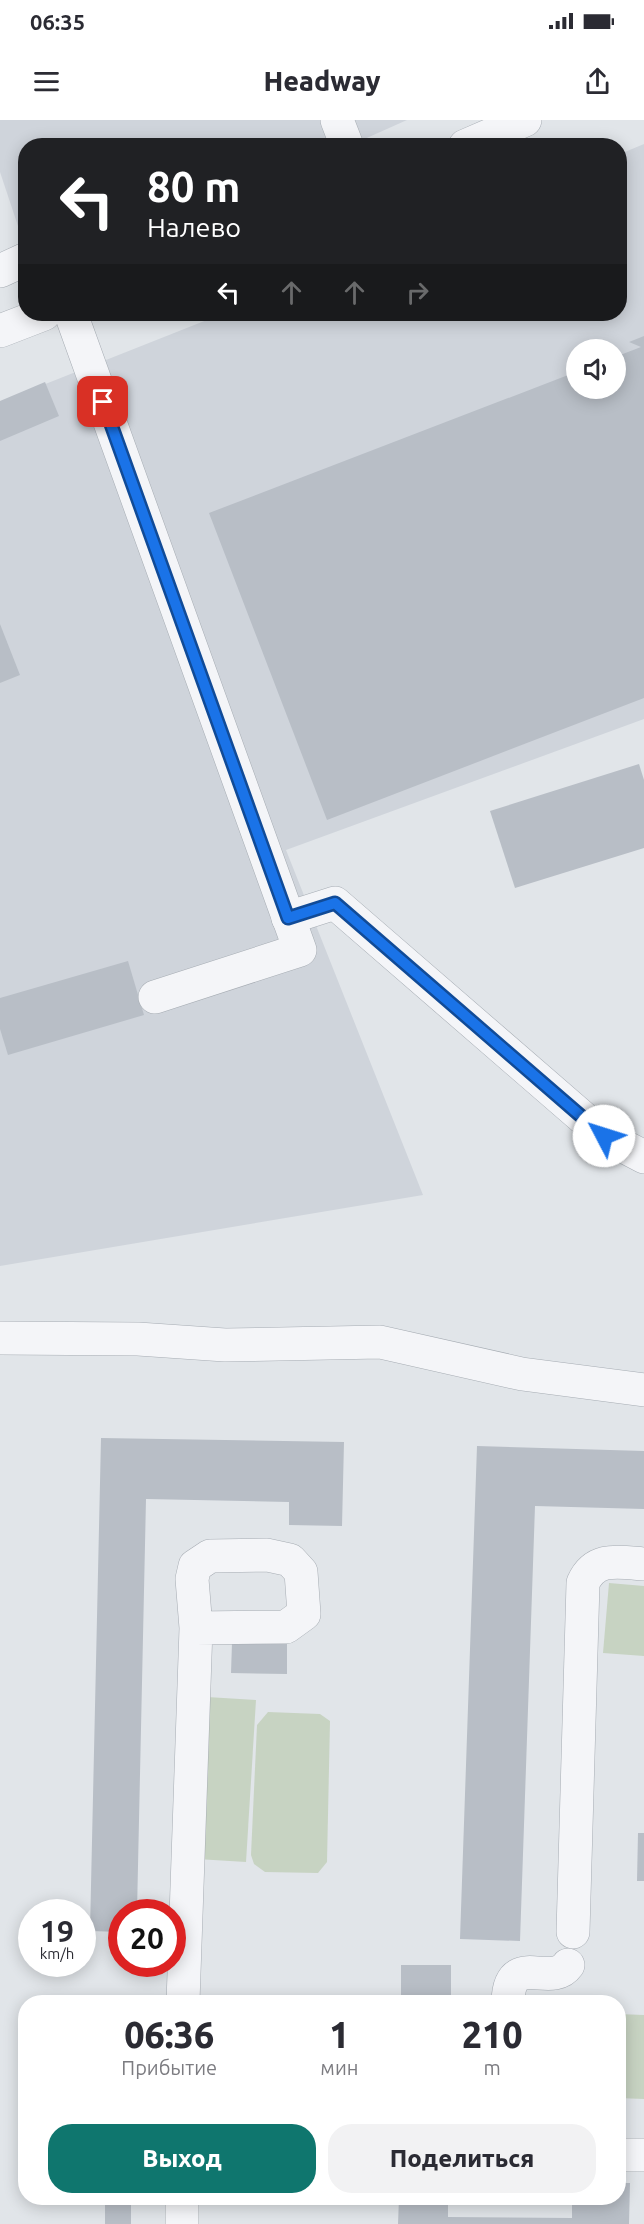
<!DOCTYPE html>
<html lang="ru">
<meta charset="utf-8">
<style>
:root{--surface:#fff;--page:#f2f2f3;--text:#2b2b33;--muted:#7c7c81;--accent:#0f766e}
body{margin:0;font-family:Ubuntu,sans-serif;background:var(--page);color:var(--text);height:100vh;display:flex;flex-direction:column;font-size:22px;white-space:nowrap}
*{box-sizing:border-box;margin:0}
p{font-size:20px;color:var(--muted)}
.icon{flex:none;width:33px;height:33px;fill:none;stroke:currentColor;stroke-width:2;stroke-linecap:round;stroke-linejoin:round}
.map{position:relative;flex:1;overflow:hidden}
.sheet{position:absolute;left:18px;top:1875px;width:608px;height:210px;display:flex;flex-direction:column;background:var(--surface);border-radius:24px;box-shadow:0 3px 15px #0003}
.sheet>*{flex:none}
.banner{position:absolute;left:18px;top:18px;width:609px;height:183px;border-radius:24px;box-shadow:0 3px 15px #0003;background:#202124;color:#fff;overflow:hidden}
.controls{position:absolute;left:566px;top:219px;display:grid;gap:12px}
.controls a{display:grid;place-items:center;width:60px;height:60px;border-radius:50%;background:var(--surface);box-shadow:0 3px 15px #0003;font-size:30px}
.speed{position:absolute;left:18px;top:1779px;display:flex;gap:12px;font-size:30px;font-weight:700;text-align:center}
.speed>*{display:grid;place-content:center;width:78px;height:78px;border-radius:50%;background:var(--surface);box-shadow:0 3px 15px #0003;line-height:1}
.speed small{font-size:15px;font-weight:400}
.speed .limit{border:9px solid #d22;background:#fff;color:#111}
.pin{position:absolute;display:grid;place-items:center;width:51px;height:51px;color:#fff;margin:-26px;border-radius:12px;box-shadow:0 3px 9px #0006}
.me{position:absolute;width:66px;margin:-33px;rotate:310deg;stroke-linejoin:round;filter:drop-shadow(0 0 4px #0008)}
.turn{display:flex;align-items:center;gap:21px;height:126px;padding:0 30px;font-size:27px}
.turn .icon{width:78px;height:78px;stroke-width:2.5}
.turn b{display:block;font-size:42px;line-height:51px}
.lanes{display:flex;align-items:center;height:57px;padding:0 30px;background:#0003;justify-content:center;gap:30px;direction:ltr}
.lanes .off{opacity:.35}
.eta{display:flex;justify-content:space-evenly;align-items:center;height:102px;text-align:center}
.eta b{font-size:36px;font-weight:800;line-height:42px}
.cta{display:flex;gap:12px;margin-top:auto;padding:12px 30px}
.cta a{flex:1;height:69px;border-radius:24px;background:var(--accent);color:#fff;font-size:24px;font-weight:800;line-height:69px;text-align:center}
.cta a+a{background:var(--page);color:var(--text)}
.status{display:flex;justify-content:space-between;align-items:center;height:42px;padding:0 30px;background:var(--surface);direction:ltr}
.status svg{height:16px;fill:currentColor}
header{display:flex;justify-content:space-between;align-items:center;height:78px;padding:0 30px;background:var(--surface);font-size:27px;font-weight:800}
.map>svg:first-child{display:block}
.built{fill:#cfd4db;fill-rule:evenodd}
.green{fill:#c7d3c2}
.building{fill:#b8bec6}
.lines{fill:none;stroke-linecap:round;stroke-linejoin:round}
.minor-casing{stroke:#a6acb3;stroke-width:34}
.minor{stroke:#f4f5f8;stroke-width:33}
.route-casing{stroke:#114b97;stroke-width:15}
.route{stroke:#1a73e8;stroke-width:10}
</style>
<div class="status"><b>06:35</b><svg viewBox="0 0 49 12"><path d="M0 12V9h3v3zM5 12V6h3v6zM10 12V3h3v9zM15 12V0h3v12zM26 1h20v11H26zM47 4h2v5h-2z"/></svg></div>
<header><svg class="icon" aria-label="menu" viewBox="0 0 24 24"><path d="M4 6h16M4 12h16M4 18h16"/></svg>Headway<svg class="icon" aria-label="share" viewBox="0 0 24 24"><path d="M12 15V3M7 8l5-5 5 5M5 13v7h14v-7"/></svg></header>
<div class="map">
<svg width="644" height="2104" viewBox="0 0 644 2104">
<rect width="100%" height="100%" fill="#e1e5e9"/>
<g class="built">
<path d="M 0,0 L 407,0 L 351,25 L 26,26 L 25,127 L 0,52 Z"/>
<path d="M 644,24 L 644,599 L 286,730 L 423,1075 L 0,1146 L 0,282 L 222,194 L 620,194 L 620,34 ZM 576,230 L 615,230 L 615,268 L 576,268 Z"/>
</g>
<g class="green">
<path d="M 609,1463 L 644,1466 L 644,1536 L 603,1533 Z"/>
<path d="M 207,1577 L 256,1580 L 246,1742 L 197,1739 Z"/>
<path d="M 268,1592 L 320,1594 L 330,1601 L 327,1742 L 318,1753 L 265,1752 L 254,1744 L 251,1735 L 257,1605 Z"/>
<path d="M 618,1894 L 644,1895 L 644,1979 L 618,1978 Z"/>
</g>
<g class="building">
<path d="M 644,216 L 644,578 L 327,700 L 209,393 L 576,252 L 576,268 L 615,268 L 615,237 L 641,227 L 629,222 Z"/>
<path d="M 45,262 L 59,296 L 0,321 L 0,281 Z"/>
<path d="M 0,504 L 20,555 L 0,563 Z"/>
<path d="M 639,644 L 644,660 L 644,728 L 515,768 L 490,691 Z"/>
<path d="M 128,841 L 144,895 L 8,935 L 0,909 L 0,878 Z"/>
<path d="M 101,1318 L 344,1322 L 342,1406 L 289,1405 L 289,1382 L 146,1379 L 137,1792 L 122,1792 L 122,1812 L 90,1811 Z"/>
<path d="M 477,1326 L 644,1331 L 644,1389 L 535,1386 L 520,1821 L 460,1819 Z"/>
<path d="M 232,1523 L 287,1524 L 287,1554 L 231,1553 Z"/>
<path d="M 638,1713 L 644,1713 L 644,1761 L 637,1761 Z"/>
<rect x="401" y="1845" width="50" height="37"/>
<path d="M 618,2063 L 630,2063 L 629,2104 L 398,2104 L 399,2078 L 448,2078 L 448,2097 L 572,2098 L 572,2078 L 618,2078 Z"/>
<rect x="105" y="2078" width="26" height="26"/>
</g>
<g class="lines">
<defs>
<g id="minor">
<path d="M 337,0 L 347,26"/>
<path d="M 465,26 L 525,0"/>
<path d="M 0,151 L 26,139"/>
<path d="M 71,194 L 300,830 L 155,877"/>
<path d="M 0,211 L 44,194"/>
<path d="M 288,798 L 335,783 L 604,1016 L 644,1037"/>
<path d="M 0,1218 L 138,1219 L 225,1225 L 380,1222 L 522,1254 L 644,1270"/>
<path d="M 573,1812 L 583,1463 C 595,1436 619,1442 644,1444"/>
<path d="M 183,1882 L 196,1508 L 192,1459 L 195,1446 L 210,1436 L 267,1435 L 290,1440 L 301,1452 L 304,1494 L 286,1507 L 196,1508"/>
<path d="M 508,1882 C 509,1829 551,1869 568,1845"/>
<path d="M 618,2035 L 644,2035"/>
<path d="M 182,2104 L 182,2078"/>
</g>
</defs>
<use href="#minor" class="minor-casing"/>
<use href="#minor" class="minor"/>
</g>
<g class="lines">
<defs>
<path id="route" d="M 103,282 L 288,798 L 335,783 L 604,1016"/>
</defs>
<use href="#route" class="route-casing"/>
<use href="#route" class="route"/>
</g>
</svg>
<div class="controls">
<a><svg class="icon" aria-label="sound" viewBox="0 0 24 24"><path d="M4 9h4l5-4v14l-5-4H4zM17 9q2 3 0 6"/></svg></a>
</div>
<div class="speed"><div>19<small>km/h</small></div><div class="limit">20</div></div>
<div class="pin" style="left:103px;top:282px;background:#d93025"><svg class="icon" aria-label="arrive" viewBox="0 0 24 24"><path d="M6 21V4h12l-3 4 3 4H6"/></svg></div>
<svg class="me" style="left:604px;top:1016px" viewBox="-20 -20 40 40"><circle r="19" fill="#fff"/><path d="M0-13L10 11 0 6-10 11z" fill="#1a73e8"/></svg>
<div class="banner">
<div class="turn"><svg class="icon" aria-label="left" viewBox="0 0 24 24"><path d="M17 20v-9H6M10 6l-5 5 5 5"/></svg><div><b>80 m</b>Налево</div></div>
<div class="lanes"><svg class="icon" aria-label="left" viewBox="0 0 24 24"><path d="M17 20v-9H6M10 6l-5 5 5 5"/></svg><svg class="icon off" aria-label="ahead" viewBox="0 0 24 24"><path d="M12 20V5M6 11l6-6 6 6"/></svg><svg class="icon off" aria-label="ahead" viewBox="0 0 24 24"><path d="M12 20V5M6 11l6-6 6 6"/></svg><svg class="icon off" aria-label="right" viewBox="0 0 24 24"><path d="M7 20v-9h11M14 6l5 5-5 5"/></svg></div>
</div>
<section class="sheet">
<div class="eta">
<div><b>06:36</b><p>Прибытие</p></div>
<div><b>1</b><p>мин</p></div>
<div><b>210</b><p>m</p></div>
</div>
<div class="cta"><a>Выход</a><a>Поделиться</a></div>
</section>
</div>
